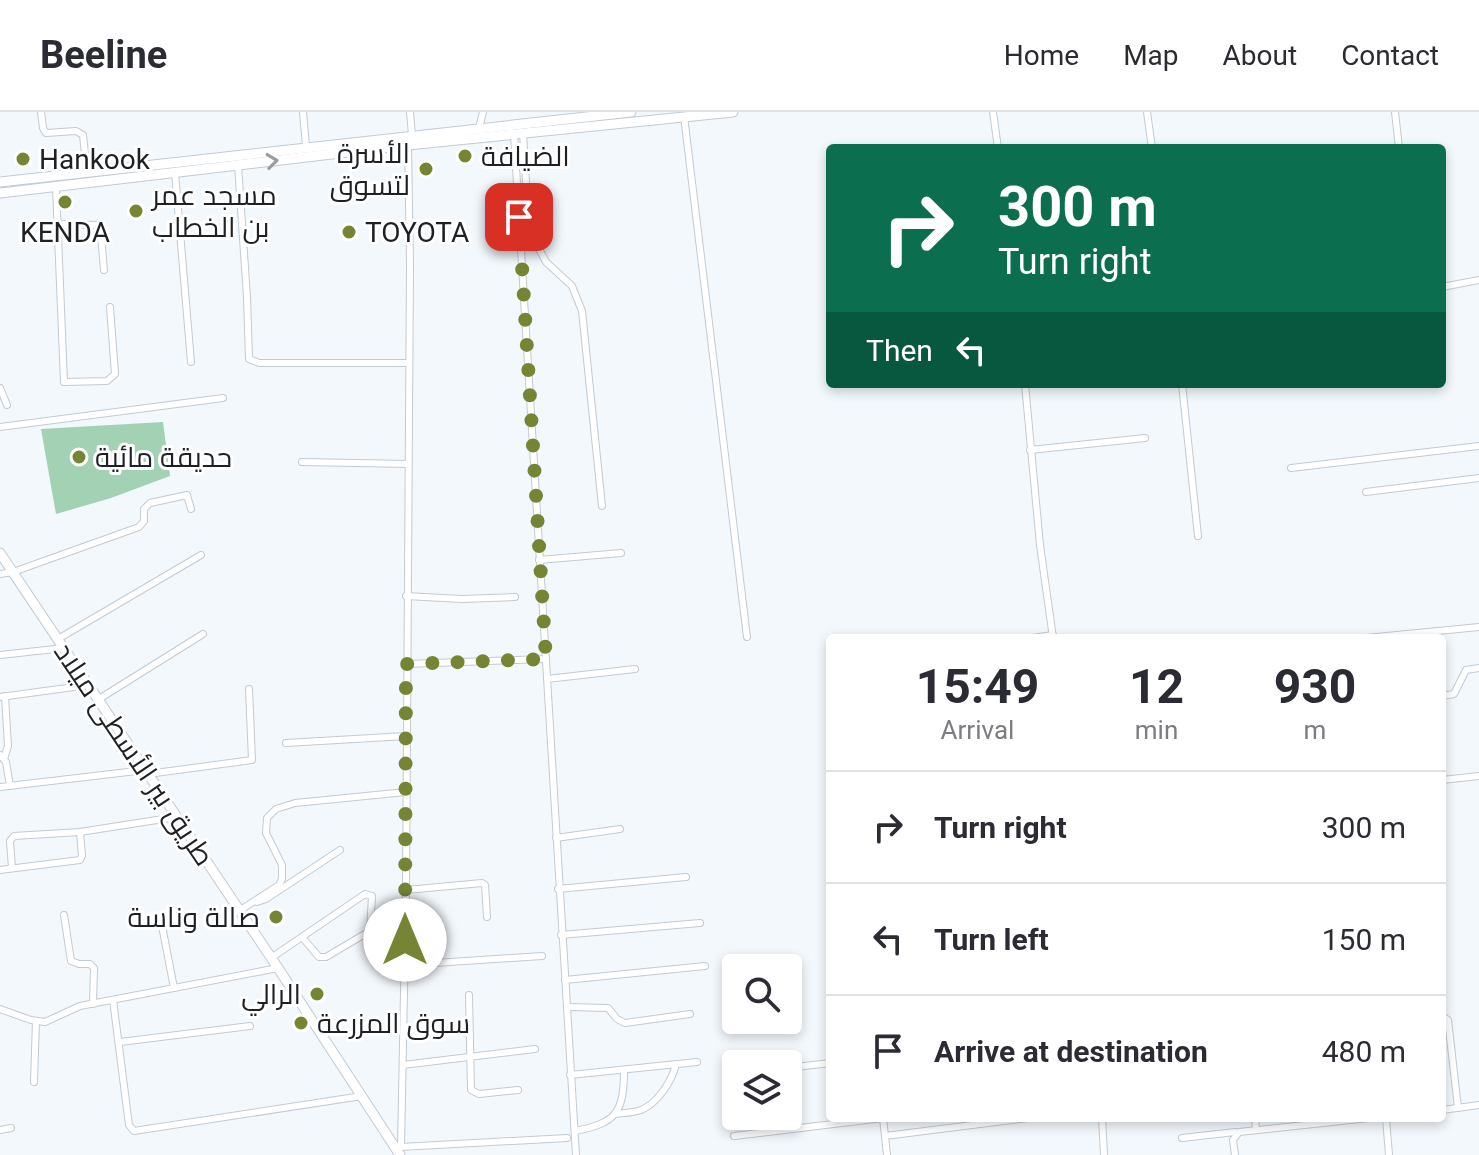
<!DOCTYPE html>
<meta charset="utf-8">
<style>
:root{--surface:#fff;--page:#f2f2f3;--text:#2b2b33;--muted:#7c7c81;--line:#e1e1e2}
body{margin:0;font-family:Roboto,Cairo,sans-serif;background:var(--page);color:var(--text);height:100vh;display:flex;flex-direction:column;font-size:30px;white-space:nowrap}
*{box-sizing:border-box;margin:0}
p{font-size:26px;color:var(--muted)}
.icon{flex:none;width:44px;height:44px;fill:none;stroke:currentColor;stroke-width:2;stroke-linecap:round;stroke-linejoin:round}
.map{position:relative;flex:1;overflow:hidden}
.side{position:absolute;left:826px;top:522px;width:620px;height:488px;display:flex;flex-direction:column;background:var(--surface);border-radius:8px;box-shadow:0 4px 12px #0003}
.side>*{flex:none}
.hud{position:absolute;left:826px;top:32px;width:620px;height:244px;border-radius:8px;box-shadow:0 4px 12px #0003;background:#0b6e4f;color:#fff;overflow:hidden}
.fabs{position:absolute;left:722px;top:842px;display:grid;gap:16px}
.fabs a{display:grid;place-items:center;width:80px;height:80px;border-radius:8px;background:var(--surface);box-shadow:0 4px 12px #0003;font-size:40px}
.pin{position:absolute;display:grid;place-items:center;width:68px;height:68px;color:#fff;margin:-34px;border-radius:16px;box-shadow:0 4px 12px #0006}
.me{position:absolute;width:88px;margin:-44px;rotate:0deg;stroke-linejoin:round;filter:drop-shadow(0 0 6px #0008)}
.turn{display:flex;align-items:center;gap:28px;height:168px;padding:0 40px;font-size:36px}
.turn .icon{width:104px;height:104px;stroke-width:2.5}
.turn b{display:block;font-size:56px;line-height:68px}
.then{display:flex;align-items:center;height:76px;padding:0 40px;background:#0003;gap:16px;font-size:30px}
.eta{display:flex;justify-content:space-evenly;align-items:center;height:136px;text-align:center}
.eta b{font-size:48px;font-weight:700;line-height:56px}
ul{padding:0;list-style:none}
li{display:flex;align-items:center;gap:24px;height:112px;padding:0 40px;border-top:2px solid var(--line)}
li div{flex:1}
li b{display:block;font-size:30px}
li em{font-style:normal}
header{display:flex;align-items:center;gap:48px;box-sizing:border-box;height:112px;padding:0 40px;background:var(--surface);border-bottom:2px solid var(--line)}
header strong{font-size:38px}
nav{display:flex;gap:44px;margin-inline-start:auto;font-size:28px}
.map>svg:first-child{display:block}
.green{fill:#a2d1b3}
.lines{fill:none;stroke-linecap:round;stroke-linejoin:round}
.minor-casing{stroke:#c1cbd2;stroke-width:8}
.primary-casing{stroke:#c1cbd2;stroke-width:11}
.trunk-casing{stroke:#c1cbd2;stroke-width:11}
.minor{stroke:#fff;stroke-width:6}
.primary{stroke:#fff;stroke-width:9}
.trunk{stroke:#fff;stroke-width:9}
.oneway{stroke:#9a9b9c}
.route{stroke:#758534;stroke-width:14;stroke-dasharray:0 25.2}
.poi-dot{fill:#758534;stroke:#fff;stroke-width:3}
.labels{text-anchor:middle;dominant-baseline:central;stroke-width:6;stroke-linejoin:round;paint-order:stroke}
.poi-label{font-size:28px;fill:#1e2124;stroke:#fff;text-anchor:start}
.street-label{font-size:28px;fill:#1e2124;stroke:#fff}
</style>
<header>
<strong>Beeline</strong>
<nav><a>Home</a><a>Map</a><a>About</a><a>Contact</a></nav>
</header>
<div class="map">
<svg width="1479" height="1043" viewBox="0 0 1479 1043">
<rect width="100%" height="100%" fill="#f3f8fd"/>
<path class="green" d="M 163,310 L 170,364 L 111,386 L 56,402 L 41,317 Z"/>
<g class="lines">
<defs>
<g id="minor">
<path d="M 41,0 L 43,16 L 46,21 L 76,19 L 83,23 L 87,60"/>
<path d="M 303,0 L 306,34"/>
<path d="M 410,0 L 412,23"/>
<path d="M 993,0 L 998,36"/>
<path d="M 1147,0 L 1152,36"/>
<path d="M 1395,0 L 1399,36"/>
<path d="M 684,4 L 747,525"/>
<path d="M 479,16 L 483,0"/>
<path d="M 523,21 L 526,70 L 539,137 L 546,150 L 572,174 L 582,199 L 602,394"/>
<path d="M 514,22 L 576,1043"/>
<path d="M 238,53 L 247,185 L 249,247 L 259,251 L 409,251"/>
<path d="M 175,61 L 191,250"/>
<path d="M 56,75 L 64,270 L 107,269 L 115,262 L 110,195"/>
<path d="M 58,112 L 100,113 L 104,158"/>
<path d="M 1442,175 L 1479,168"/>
<path d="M 1025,272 L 1040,433 L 1053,526"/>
<path d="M 1182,272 L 1198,424"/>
<path d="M 0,276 L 7,293"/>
<path d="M 0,315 L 223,286"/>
<path d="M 1030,338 L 1145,326"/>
<path d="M 302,350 L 408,352"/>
<path d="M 1291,356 L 1479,334"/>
<path d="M 1366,380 L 1479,366"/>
<path d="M 539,448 L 621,441"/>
<path d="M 0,462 L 13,460 L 139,415 L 144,409 L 144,397 L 150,391 L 187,383 L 191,397"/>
<path d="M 406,484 L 462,487 L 515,485"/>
<path d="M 1032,526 L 1053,523"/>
<path d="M 1366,526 L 1479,515"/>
<path d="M 58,527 L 201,443"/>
<path d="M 0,543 L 64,536"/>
<path d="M 406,552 L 546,547"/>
<path d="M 830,556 L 830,573"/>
<path d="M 547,567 L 635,557"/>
<path d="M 1442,584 L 1454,582 L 1466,558 L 1479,556"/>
<path d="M 0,585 L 89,573"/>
<path d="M 99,587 L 203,522"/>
<path d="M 286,631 L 406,624"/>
<path d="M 0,643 L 6,650 L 10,674"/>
<path d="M 4,647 L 8,634 L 5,584"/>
<path d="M 148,662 L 252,648 L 249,577"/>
<path d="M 1442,668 L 1479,664"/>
<path d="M 0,675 L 145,658"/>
<path d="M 556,726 L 620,717"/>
<path d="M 12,756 L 10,729 L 14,724 L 80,720 L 176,705"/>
<path d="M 0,758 L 80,748 L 82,744 L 80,720"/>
<path d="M 558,777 L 686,765"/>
<path d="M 406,778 L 482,771 L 485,773 L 487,805"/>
<path d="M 257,790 L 266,787 L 340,738"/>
<path d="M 239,799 L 279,773 L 282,767 L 282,753 L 266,721 L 267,706 L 276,697 L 295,691 L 406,680"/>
<path d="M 64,803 L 71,849 L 79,852 L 90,852 L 94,856 L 93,892"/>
<path d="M 162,814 L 174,876"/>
<path d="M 561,823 L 700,811"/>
<path d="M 271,846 L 365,782 L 372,784 L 370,819 L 326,845 L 319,845 L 302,825"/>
<path d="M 405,853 L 542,844"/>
<path d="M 565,868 L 705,854"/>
<path d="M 469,883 L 471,978 L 479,982 L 518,978"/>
<path d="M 113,888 L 129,1013 L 134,1019 L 362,984"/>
<path d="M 567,895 L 608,896 L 617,907 L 625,911 L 690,902"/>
<path d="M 0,897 L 31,908 L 45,910 L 80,894 L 278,856"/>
<path d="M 1442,904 L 1448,908 L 1458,996"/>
<path d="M 120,930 L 250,914"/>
<path d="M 403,953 L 535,937"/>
<path d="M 788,956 L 830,951"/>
<path d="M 570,963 L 697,950"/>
<path d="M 729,964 L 736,963"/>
<path d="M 34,970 L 36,909"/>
<path d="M 1442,998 L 1479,993"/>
<path d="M 615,1002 C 623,1001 633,1001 641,998 C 658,991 672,969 676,952"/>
<path d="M 1102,1006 L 1104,1043"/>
<path d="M 1255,1006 L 1256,1018"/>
<path d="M 1386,1006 L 1389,1043"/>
<path d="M 0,1018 L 11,1016"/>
<path d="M 575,1019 C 616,1011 624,1001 624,958"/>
<path d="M 734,1024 L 883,1006 L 887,1043"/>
<path d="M 885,1024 L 1028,1006"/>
<path d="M 1182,1026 L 1235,1020"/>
<path d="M 401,1035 L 567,1026"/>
<path d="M 397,1039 L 401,1035 L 406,778 L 410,153 L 408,33"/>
<path d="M 1235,1043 L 1233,1028 L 1239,1020 L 1369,1006"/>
</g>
<path id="primary" d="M 0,441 L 278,856 L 400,1043"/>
<g id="trunk">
<path d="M 0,70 L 631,0"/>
<path d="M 0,81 L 408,33 L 733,0"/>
</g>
</defs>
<use href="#minor" class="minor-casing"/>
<use href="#primary" class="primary-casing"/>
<use href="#trunk" class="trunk-casing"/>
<use href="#minor" class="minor"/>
<use href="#primary" class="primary"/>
<use href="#trunk" class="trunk"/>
</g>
<defs><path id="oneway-chevron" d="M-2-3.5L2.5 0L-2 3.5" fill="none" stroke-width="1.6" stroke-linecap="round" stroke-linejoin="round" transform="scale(2)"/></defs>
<use class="oneway" href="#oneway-chevron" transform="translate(272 49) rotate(-7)"/>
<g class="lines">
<path class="route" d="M 405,828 L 406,552 L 546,547 L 519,105"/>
</g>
<g class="poi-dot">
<circle cx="465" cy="44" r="8"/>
<circle cx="23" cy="47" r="8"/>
<circle cx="426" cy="57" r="8"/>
<circle cx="65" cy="90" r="8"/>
<circle cx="136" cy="99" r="8"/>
<circle cx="349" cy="120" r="8"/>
<circle cx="79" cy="345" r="8"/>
<circle cx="276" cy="805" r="8"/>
<circle cx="317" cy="882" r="8"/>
<circle cx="301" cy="911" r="8"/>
</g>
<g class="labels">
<g class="poi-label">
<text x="410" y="41" text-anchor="end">الأسرة<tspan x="410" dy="32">لتسوق</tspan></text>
<text x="481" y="44">الضيافة</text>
<text x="39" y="47">Hankook</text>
<text x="152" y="83">مسجد عمر<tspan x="152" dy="32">بن الخطاب</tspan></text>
<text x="65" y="120" text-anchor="middle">KENDA</text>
<text x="365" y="120">TOYOTA</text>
<text x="95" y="345">حديقة مائية</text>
<text x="260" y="805" text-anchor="end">صالة وناسة</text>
<text x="301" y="882" text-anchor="end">الرالي</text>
<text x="317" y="911">سوق المزرعة</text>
</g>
<g class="street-label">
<text transform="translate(134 642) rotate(56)">طريق بير الأسطى ميلاد</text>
</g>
</g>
</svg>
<div class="fabs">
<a><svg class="icon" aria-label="search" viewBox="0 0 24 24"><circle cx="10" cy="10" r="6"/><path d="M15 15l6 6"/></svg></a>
<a><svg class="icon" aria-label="layers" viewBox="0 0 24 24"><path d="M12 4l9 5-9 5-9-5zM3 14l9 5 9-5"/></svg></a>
</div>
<div class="pin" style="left:519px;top:105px;background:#d93025"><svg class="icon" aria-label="arrive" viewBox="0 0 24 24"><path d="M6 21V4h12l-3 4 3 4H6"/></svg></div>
<svg class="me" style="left:405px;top:828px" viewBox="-20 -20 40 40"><circle r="19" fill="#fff"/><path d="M0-13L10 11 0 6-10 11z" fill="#758534"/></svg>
<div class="hud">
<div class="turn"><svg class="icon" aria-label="right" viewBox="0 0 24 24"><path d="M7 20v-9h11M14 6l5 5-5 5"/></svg><div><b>300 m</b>Turn right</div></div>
<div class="then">Then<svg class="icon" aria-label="left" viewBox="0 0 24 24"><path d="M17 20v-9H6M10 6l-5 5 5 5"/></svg></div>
</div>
<section class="side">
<div class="eta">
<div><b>15:49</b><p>Arrival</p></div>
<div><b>12</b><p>min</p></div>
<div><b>930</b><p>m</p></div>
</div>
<ul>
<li><svg class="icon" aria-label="right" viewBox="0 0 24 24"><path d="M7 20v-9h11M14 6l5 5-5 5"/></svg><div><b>Turn right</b></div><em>300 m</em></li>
<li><svg class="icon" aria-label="left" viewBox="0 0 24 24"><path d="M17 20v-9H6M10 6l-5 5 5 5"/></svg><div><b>Turn left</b></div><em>150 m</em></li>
<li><svg class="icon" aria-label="arrive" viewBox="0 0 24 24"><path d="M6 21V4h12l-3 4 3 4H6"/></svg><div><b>Arrive at destination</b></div><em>480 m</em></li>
</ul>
</section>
</div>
